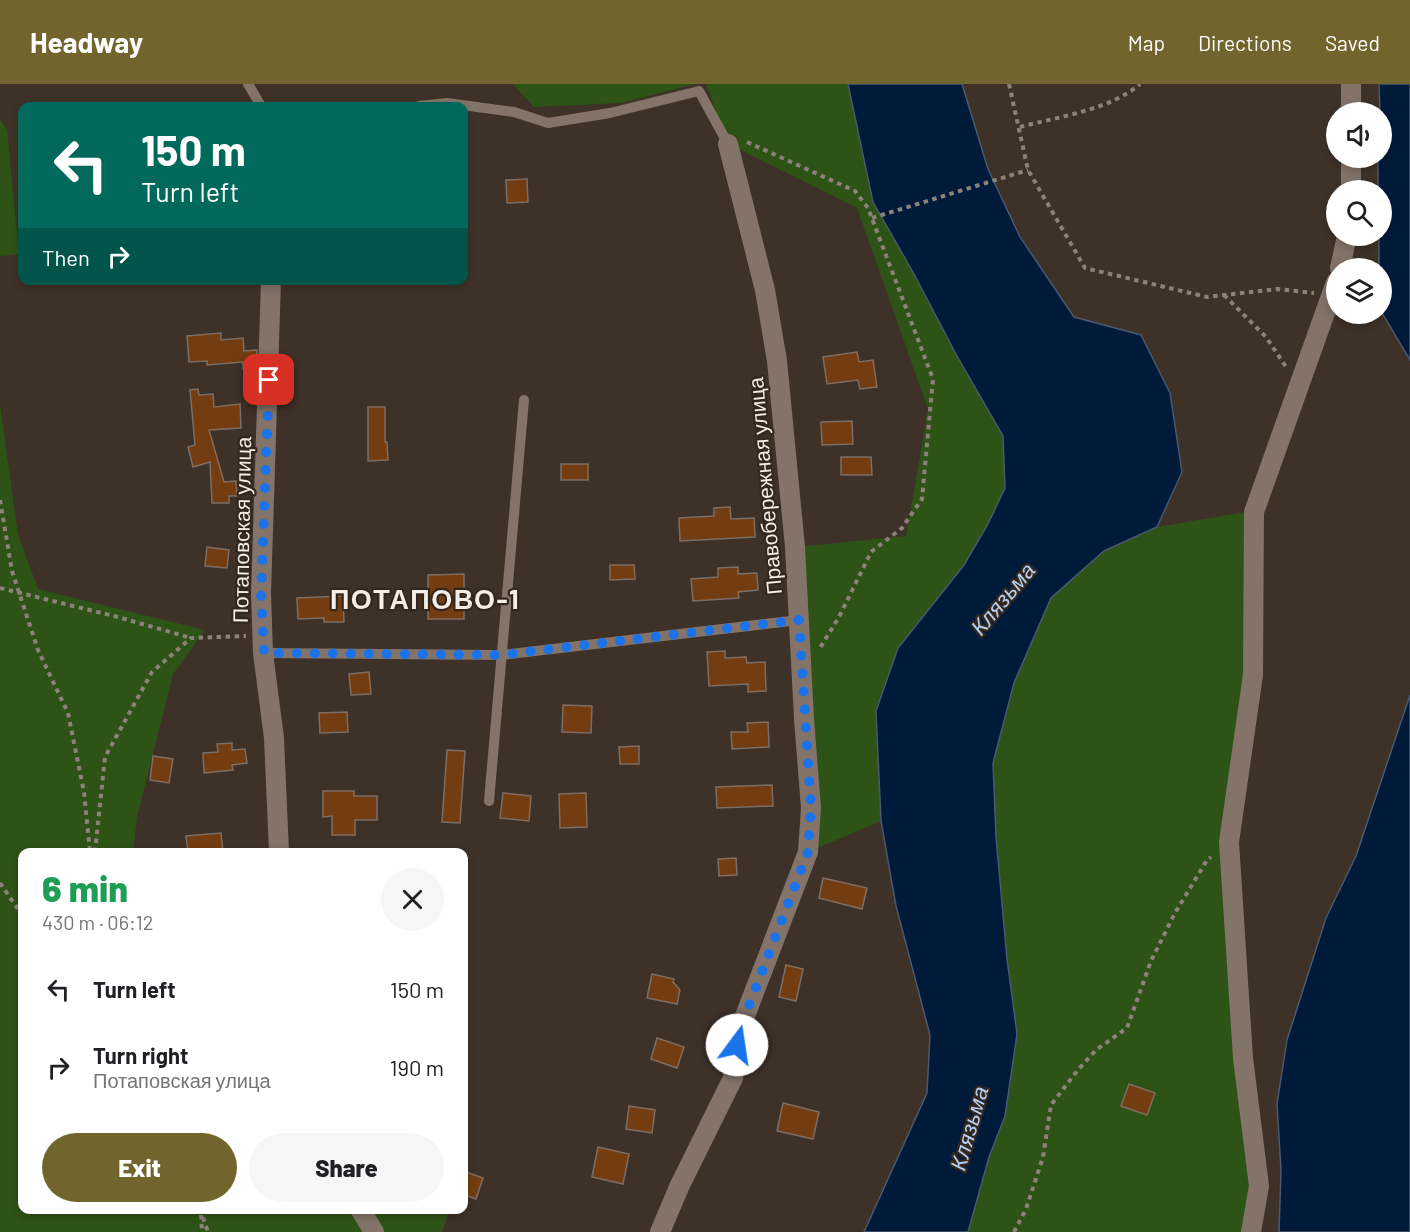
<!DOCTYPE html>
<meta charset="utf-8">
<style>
:root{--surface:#fff;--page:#f6f6f6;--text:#202124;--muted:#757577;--accent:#71642c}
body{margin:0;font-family:Barlow,sans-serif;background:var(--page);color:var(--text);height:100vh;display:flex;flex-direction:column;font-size:22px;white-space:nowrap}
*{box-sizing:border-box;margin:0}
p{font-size:20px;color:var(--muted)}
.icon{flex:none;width:33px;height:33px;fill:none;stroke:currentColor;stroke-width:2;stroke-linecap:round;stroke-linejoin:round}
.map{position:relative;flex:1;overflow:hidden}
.panel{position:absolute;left:18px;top:764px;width:450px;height:366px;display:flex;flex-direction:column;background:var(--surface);border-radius:12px;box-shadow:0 3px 9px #0003}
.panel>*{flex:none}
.top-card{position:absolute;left:18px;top:18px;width:450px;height:183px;border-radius:12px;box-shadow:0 3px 9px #0003;background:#00695c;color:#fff;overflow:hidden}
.fabs{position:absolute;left:1326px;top:18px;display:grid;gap:12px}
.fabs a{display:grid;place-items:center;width:66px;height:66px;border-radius:50%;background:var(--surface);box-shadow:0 3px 9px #0003;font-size:30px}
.pin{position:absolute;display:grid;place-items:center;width:51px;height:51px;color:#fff;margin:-26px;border-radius:12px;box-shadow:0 3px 9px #0006}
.me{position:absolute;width:66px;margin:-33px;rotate:14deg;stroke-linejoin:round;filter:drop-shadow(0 0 4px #0008)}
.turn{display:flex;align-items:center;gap:21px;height:126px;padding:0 24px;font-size:27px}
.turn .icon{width:78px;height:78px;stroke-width:2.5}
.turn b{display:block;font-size:42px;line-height:51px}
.then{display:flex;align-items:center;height:57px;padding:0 24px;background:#0003;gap:12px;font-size:22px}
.round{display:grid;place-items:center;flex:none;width:63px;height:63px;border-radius:32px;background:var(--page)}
.headline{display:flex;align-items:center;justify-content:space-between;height:102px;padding:0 24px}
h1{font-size:36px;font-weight:800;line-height:45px;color:#1e9e55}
.action{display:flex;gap:12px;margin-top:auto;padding:12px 24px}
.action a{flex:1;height:69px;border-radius:36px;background:var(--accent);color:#fff;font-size:24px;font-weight:800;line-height:69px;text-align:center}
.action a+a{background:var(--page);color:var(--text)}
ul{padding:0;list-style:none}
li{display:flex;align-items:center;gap:18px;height:78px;padding:0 24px}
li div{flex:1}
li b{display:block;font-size:22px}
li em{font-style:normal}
header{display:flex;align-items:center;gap:36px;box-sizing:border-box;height:84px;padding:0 30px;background:var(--accent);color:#fff}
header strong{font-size:28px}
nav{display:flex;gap:33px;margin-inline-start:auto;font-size:21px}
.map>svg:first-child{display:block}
.green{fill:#2e5316}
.water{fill:#001a3a;stroke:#4a596e;stroke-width:1.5}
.building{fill:#733d11;stroke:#7d6e64;stroke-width:1.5}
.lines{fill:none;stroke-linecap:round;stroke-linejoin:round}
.path{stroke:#8d827a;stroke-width:4;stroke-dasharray:4.5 4.5;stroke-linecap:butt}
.lane{stroke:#837369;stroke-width:10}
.street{stroke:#837369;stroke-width:20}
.route{stroke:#1a73e8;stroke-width:10;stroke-dasharray:0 18}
.labels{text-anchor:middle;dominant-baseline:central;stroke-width:4.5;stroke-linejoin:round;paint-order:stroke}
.street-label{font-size:21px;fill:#f6ede7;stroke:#34271e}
.water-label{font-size:22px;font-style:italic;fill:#b4d1f5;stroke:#34271e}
.district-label{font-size:27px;font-weight:bold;letter-spacing:1.5px;fill:#f6ede7;stroke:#34271e}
</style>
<header>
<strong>Headway</strong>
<nav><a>Map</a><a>Directions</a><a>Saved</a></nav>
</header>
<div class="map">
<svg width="1410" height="1148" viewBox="0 0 1410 1148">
<rect width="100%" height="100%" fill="#3e3128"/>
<g class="green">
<path d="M 513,0 L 695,0 L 621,19 L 534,23 Z"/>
<path d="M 706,0 L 848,0 L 873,118 L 914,190 L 957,272 L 1003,352 L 1005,404 L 988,440 L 964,481 L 898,564 L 876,627 L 881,737 L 808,768 L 795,463 L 906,452 L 928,325 L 857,124 L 728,60 Z"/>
<path d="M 0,35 L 7,46 L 19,170 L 0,172 Z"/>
<path d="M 0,320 L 18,451 L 38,505 L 205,546 L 173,590 L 137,733 L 133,768 L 22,768 L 22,1125 L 450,1125 L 442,1148 L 0,1148 Z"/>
<path d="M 1254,428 L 1253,591 L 1229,758 L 1259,1102 L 1251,1148 L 968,1148 L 989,1073 L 1005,1032 L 1017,950 L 1007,875 L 996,753 L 993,679 L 1014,599 L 1051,514 L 1105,467 L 1157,443 L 1239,429 Z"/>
</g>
<g class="water">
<path d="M 848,0 L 962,0 L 988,85 L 1020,153 L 1074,233 L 1141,251 L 1170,309 L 1182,388 L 1157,443 L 1104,467 L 1051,514 L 1014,599 L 993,679 L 996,753 L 1007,875 L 1017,950 L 1005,1032 L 989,1073 L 968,1148 L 864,1148 L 927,1009 L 930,951 L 896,822 L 881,737 L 876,627 L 898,564 L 964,481 L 988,440 L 1005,404 L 1003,352 L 957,272 L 914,190 L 873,118 Z"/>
<path d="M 1379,0 L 1410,0 L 1410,276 L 1382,229 L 1382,184 L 1379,184 L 1379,152 L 1382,152 L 1382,106 L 1378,106 L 1378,74 L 1382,74 L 1382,28 L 1380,28 Z"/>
<path d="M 1410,611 L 1410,1148 L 1279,1148 L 1281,1086 L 1277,1020 L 1287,956 L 1326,834 L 1356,772 Z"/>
</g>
<g class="building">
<path d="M 527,95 L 528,118 L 507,119 L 506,96 Z"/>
<path d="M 221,249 L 221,256 L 243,254 L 244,267 L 257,266 L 256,284 L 243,285 L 243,278 L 207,281 L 207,277 L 189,278 L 187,252 Z"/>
<path d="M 857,268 L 859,278 L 873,276 L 877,303 L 860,305 L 858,296 L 827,300 L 823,273 Z"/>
<path d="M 198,305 L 199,311 L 213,310 L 214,323 L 240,320 L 241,344 L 209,346 L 224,398 L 236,397 L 237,412 L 229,412 L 229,419 L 212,419 L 210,378 L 193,383 L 188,363 L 195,361 L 190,306 Z"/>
<path d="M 368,323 L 385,323 L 385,358 L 387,358 L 388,376 L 368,377 Z"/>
<path d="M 852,337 L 853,360 L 822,361 L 821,338 Z"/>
<path d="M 841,373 L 871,373 L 872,391 L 841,391 Z"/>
<rect x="561" y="380" width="27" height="16"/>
<path d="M 730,423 L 731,435 L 754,434 L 755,453 L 680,457 L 679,434 L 714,432 L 714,424 Z"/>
<path d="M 207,463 L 229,466 L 227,484 L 205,482 Z"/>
<path d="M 610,481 L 634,481 L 635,495 L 610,496 Z"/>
<path d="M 738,483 L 738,490 L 757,489 L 758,506 L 738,508 L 739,514 L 693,517 L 691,495 L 718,493 L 718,484 Z"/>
<path d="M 464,490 L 464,535 L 428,535 L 428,491 Z"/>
<path d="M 343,512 L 344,538 L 324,538 L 324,534 L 298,535 L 297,514 Z"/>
<path d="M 725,567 L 725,574 L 746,573 L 747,579 L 765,578 L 766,607 L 748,608 L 748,600 L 709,602 L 707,568 Z"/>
<path d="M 369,588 L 371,610 L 351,611 L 349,590 Z"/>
<path d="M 563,621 L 592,622 L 591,649 L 562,648 Z"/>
<path d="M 347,628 L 348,648 L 320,649 L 319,629 Z"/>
<path d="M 768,638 L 769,663 L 732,665 L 731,648 L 748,648 L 747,639 Z"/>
<path d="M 232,659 L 232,666 L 245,665 L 247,679 L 232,681 L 233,686 L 204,689 L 203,669 L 218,668 L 217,660 Z"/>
<path d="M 639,662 L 639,680 L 620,680 L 619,663 Z"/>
<path d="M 447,666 L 465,667 L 460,739 L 442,738 Z"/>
<path d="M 153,672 L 173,675 L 169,699 L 150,696 Z"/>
<path d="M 772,701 L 773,722 L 717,724 L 716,703 Z"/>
<path d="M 323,707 L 354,707 L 354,712 L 377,712 L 377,736 L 355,736 L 355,751 L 332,751 L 332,732 L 323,733 Z"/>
<path d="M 503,709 L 531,712 L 529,737 L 500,734 Z"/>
<path d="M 586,709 L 587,743 L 560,744 L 559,710 Z"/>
<path d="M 221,749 L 223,767 L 188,768 L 186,752 Z"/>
<path d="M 736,774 L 737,791 L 719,792 L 718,775 Z"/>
<path d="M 823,794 L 867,804 L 862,825 L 819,814 Z"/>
<path d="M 786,881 L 803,885 L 796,917 L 779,913 Z"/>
<path d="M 652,890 L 674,895 L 673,898 L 680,906 L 677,920 L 647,914 Z"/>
<path d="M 657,954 L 684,963 L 677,984 L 651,975 Z"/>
<path d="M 1129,1000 L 1155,1009 L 1147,1031 L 1121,1022 Z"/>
<path d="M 783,1019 L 819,1028 L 813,1055 L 777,1047 Z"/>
<path d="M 629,1022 L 655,1026 L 652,1049 L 626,1045 Z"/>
<path d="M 598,1063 L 629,1070 L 623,1100 L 592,1093 Z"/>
<path d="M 466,1088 L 483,1094 L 476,1115 L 464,1111 L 464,1096 Z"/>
</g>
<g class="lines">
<g class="path">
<path d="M 1009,0 L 1028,86 L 1085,184 L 1207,213 L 1278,205 L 1314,209"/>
<path d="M 1020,43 C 1057,33 1110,26 1140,0"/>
<path d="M 747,58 L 855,107 L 868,124 L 933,295 L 922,415 L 902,444 L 871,468 L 839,533 L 820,564"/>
<path d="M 872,134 L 1028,86"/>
<path d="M 1224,211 L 1266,253 L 1286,283"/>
<path d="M 0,416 L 12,487 L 38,566 L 68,629 L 84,708 L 90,768"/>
<path d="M 0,504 L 118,533 L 191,554"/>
<path d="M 95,768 L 105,673 L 152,588 L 191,554 L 246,552"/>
<path d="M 0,799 L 22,831"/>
<path d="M 200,1125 L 208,1148"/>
<path d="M 201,1131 L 202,1148"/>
<path d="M 1014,1148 L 1026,1125 L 1043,1073 L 1051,1021 L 1077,987 L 1096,966 L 1127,944 L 1151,877 L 1175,829 L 1207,776 L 1211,773"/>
</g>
<g class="lane">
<path d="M 248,0 L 261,22"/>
<path d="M 419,22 L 447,19 L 514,28 L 548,39 L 610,29 L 699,7 L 728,60"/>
<path d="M 263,569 L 501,571 L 799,536"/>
<path d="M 489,717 L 524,316"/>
</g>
<g class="street">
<path d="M 1351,28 L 1351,0"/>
<path d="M 1351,106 L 1351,74"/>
<path d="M 1340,184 L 1347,152"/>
<path d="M 271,196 L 261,509 L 263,569 L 274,654 L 279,768"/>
<path d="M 360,1125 L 374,1148"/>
<path d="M 660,1148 L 680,1101 L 733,994 L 740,945 L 808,768 L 811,724 L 804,635 L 795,463 L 777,277 L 765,206 L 728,60"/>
<path d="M 1251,1148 L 1259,1102 L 1243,974 L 1229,758 L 1253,591 L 1254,428 L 1336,198"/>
</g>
</g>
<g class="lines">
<path class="route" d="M 269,296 L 261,509 L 264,569 L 501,571 L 799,536 L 811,724 L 808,768 L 740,945 L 737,961"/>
</g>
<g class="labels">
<g class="street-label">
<text transform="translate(764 402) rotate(-95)">Правобережная улица</text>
<text transform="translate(241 446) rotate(-89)">Потаповская улица</text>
</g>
<g class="water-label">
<text transform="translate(1002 514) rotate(-50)">Клязьма</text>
<text transform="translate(968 1044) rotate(-74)">Клязьма</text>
</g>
<g class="district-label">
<text x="425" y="514">ПОТАПОВО-1</text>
</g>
</g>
</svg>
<div class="fabs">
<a><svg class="icon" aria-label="sound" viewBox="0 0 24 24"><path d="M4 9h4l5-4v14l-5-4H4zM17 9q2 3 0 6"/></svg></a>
<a><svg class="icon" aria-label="search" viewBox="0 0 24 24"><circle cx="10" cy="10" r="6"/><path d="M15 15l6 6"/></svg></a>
<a><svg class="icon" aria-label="layers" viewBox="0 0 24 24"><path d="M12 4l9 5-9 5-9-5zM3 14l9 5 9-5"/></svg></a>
</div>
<div class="pin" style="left:269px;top:296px;background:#d93025"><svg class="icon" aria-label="arrive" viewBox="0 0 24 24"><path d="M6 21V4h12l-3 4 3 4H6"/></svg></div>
<svg class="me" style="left:737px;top:961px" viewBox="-20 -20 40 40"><circle r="19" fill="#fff"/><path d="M0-13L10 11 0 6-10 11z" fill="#1a73e8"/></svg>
<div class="top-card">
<div class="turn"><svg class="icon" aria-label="left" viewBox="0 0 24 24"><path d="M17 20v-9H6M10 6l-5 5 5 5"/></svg><div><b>150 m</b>Turn left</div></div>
<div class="then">Then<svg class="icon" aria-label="right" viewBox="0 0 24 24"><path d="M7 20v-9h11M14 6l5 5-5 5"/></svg></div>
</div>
<section class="panel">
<div class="headline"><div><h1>6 min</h1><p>430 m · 06:12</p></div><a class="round"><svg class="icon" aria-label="close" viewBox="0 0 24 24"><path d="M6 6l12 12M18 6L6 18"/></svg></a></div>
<ul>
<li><svg class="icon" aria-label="left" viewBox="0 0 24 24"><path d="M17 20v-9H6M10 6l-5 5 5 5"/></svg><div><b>Turn left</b></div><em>150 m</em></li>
<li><svg class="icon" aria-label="right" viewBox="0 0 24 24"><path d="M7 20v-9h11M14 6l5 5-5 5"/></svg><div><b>Turn right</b><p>Потаповская улица</p></div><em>190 m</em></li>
</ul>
<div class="action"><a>Exit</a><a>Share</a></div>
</section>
</div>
